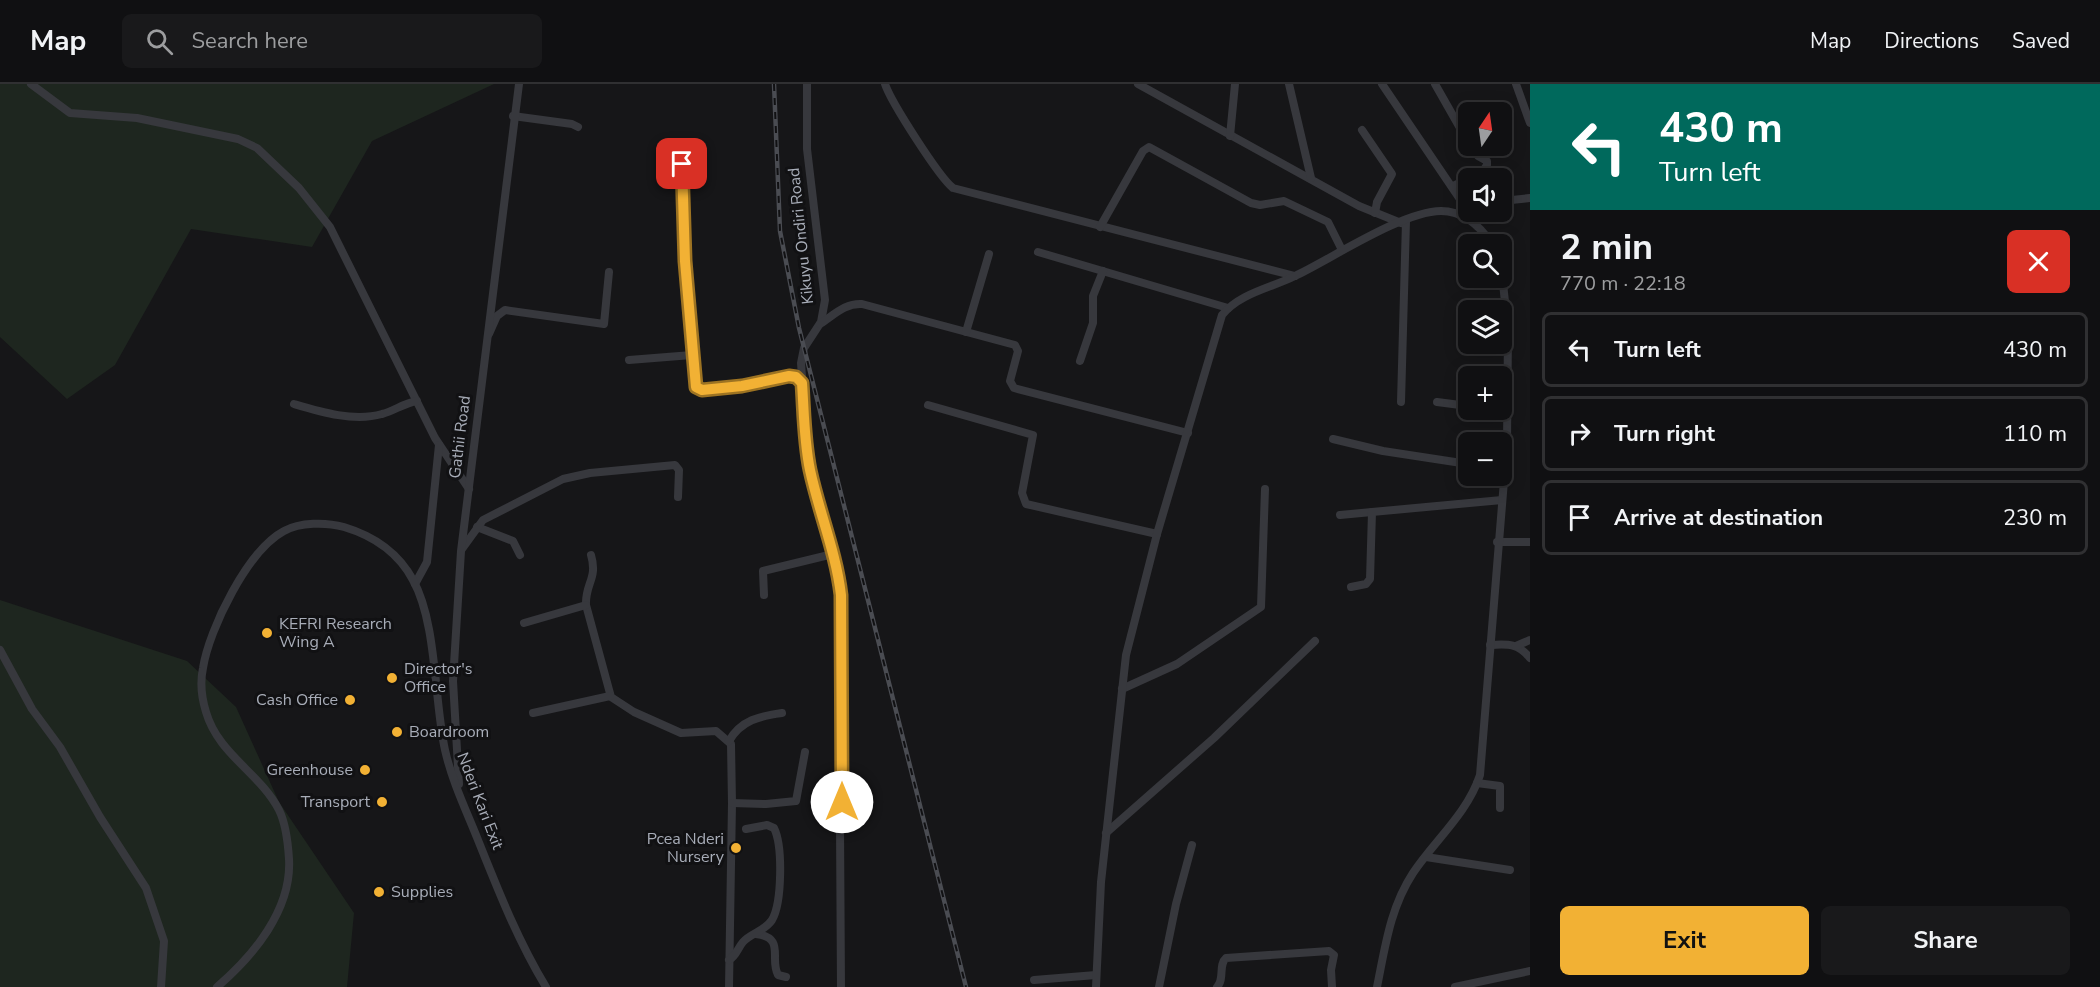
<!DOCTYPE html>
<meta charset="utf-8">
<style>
:root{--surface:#101012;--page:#19191b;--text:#f1f3f6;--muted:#9c9d9f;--line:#303032;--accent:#f2b134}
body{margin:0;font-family:"Nunito Sans",sans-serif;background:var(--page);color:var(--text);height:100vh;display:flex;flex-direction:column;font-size:22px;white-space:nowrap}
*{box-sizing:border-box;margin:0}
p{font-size:20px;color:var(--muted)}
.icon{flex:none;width:33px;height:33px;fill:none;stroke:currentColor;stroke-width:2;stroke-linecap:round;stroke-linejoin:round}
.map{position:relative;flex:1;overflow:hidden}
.drawer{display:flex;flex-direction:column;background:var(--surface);width:570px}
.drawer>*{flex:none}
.guide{background:#00695c;color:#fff;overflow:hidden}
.needle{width:39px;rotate:13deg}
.controls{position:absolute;left:1458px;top:18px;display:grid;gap:12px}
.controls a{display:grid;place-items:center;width:54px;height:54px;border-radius:9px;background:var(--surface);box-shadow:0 3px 15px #0003,0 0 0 2px var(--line);font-size:30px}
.pin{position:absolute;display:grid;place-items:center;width:51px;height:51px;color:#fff;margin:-26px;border-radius:12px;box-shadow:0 3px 9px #0006}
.me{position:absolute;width:66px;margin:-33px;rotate:0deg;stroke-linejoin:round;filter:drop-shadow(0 0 4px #0008)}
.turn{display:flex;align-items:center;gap:21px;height:126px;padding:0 30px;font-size:27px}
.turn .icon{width:78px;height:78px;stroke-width:2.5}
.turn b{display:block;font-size:42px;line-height:51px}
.round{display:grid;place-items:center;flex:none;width:63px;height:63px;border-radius:9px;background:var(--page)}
.summary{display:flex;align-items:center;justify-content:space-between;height:102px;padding:0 30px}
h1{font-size:36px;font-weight:700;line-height:45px}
.action{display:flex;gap:12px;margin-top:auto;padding:12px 30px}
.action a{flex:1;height:69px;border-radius:9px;background:var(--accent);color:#111;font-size:24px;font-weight:700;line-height:69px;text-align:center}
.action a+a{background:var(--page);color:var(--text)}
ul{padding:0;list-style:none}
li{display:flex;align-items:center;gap:18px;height:75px;margin:0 12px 9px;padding:0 18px;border:3px solid var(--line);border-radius:9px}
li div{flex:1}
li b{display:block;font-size:22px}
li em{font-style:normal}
header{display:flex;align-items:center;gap:36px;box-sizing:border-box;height:84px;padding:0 30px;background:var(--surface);border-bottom:2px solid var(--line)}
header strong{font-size:28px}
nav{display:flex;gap:33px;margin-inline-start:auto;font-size:21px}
.search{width:420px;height:54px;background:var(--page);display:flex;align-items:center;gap:15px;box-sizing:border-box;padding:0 21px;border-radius:9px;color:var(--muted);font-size:22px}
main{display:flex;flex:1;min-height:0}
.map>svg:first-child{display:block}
.green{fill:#1e261f}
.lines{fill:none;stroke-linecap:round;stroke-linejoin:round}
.minor{stroke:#37383d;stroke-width:8}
.rail-casing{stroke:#4a4c52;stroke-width:4.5}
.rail{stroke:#111113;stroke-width:2;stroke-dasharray:7;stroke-linecap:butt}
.route-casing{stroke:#9d7322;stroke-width:15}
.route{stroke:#f2b134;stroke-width:10}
.poi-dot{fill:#f2b134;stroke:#111113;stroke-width:2}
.labels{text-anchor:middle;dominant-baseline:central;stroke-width:6;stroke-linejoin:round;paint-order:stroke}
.street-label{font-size:16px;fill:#a8adb8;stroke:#111113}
.poi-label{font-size:16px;fill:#a8adb8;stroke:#111113;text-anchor:start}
</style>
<header>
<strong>Map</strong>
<div class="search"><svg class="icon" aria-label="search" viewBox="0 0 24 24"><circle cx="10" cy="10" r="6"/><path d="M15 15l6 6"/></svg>Search here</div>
<nav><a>Map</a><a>Directions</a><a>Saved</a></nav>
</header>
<main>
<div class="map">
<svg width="1530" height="903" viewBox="0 0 1530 903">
<rect width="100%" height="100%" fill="#161618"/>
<g class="green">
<path d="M 0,0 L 494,0 L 372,57 L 312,163 L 191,145 L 115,281 L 67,315 L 0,253 Z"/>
<path d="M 0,516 L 187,577 L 236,623 L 279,718 L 354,829 L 347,903 L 0,903 Z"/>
</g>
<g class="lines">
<g class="minor">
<path d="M 31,0 L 70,29 L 137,34 L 238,55 L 257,64 L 299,104 L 330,143 L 435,354 L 469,405"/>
<path d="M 807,0 L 807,65 L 825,216 L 821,238 L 804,264 L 801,279 L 808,373 L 839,493 L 842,529 L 839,579 L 841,903"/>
<path d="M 885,0 C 891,18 939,93 953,104 L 1295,192"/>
<path d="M 1138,0 L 1359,122 L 1401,139"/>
<path d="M 1289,0 L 1311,94"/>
<path d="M 1382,0 L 1468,127"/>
<path d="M 1435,0 L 1468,58"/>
<path d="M 1516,0 L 1530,39"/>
<path d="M 513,32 L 572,40 L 578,43"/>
<path d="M 1362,46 L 1392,90 L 1377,118 L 1375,129"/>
<path d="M 1230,52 L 1235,0"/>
<path d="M 682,80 L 685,177 L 696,303 L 702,306 L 742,302 L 789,292 L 796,293 L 802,299"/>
<path d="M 1453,102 L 1483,87 L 1487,81 L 1487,77 L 1478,72 L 1471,62"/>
<path d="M 1502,117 L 1530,114"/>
<path d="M 1100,143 L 1143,67 L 1149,63 L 1251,119 L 1260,121 L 1284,117 L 1328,138 L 1342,166"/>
<path d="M 1038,168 L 1228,224"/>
<path d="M 820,240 C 834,231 845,219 862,220 L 1015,261 L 1018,267 L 1010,297 L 1014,304 L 1188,349"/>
<path d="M 966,248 L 989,170"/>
<path d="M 489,250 L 497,232 L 505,226 L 604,240 L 609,188"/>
<path d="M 629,276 L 692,271"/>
<path d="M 1080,277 L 1093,239 L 1093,212 L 1103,187"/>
<path d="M 1465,293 L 1468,294"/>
<path d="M 1401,318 L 1406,137"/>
<path d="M 1437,318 L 1468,322"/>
<path d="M 294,320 C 321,328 354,338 382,330 C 394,327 404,319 417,317"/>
<path d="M 928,321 L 1033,351 L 1022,409 L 1026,420 L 1157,450"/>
<path d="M 1488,326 L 1507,330"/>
<path d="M 1333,355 L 1383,367 L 1468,380"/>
<path d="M 1340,431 L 1372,428"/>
<path d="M 477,443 L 513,457 L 520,471"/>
<path d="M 1497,458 L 1530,458"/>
<path d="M 462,465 L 483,436 L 563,395 L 590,389 L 675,381 L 679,386 L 678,413"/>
<path d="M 591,471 C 598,495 585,499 586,521 L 611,613 L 634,628 L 681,649 L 716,647 L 731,660 L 732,719 L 729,903"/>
<path d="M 415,500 L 427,478 L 439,361"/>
<path d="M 1351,503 L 1366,500 L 1370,495 L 1372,428 L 1502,416"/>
<path d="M 764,511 L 763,487 L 833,470"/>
<path d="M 524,539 L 586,521"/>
<path d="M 1490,561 C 1508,560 1518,559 1530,574"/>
<path d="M 1516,562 L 1530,556"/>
<path d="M 0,566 L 32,625 L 60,663 L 100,733 L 146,804 L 164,857 L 161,903"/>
<path d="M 1122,605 L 1177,580 L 1261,523 L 1265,405"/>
<path d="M 533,629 L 610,612"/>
<path d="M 729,657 C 741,636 760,632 782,629"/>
<path d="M 1477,699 L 1500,702 L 1500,724"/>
<path d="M 459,700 L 453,597 L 461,467 L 519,0"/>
<path d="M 732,719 L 766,720 L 796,717 L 805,668"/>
<path d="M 1106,749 L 1214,654 L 1315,557"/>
<path d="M 1426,773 L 1510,786"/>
<path d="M 756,850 C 786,854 769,874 778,891 L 786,893"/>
<path d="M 729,876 C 737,871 737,865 743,858 C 751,849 765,847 772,836 C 782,819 783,762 774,744 L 767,741 L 746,745"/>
<path d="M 1034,896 L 1096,891"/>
<path d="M 217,903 C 253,872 292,826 289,775 C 288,759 286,740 279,726 C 260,689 218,670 206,628 C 202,615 200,598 203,584 C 209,545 248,466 284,447 C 300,438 326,438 344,443 C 374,452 398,468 413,496 C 437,539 434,616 445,666 C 452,697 466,726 478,756 C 498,806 518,857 546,903"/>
<path d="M 1096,903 L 1101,798 L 1126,571 L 1157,450 L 1222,231 C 1240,209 1271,204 1295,192 C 1331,175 1403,127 1441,127 C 1464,127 1480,142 1492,160"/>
<path d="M 1159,903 L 1176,820 L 1192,761"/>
<path d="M 1217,903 C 1225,895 1218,881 1226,874 L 1329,867 L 1334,871 L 1331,886 L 1332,903"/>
<path d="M 1377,903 C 1385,864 1390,824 1413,789 C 1435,756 1467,730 1480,691 L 1507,360 L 1508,246 L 1502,190"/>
<path d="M 1455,903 L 1530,887"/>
</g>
<defs>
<path id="rail" d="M 774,0 L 780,147 L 799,244 L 966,903"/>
</defs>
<use href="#rail" class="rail-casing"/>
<use href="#rail" class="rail"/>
</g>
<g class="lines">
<defs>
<path id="route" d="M 682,80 L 685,177 L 696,303 L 702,306 L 742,302 L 789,292 L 796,293 L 802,299 C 804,328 804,357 810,386 C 819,428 836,468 841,511 L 842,718"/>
</defs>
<use href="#route" class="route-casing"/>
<use href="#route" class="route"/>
</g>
<g class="poi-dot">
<circle cx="267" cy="549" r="6"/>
<circle cx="392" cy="594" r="6"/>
<circle cx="350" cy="616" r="6"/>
<circle cx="397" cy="648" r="6"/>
<circle cx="365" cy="686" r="6"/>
<circle cx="382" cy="718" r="6"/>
<circle cx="736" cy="764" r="6"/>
<circle cx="379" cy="808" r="6"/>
</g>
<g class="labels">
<g class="street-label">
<text transform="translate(801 152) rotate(-96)">Kikuyu Ondiri Road</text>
<text transform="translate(460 353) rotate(-83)">Gathii Road</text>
<text transform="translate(480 717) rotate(69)">Nderi Kari Exit</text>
</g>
<g class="poi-label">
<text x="279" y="540">KEFRI Research<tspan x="279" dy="18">Wing A</tspan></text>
<text x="404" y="585">Director's<tspan x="404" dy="18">Office</tspan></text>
<text x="338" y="616" text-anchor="end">Cash Office</text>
<text x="409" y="648">Boardroom</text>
<text x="353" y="686" text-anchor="end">Greenhouse</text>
<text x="370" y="718" text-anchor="end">Transport</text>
<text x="724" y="755" text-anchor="end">Pcea Nderi<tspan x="724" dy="18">Nursery</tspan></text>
<text x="391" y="808">Supplies</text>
</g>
</g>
</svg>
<div class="controls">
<a><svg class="needle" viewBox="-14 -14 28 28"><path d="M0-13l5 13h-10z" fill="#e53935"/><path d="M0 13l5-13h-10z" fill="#9c9d9f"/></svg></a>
<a><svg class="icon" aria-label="sound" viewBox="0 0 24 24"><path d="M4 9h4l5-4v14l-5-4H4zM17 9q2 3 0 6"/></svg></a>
<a><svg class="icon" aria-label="search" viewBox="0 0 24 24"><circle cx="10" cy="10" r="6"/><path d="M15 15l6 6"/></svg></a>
<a><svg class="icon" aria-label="layers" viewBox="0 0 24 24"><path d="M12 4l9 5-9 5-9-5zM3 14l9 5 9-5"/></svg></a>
<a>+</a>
<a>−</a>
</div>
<div class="pin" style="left:682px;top:80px;background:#d93025"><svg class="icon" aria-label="arrive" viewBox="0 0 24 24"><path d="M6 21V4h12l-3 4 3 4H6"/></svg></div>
<svg class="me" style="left:842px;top:718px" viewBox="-20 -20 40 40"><circle r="19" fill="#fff"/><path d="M0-13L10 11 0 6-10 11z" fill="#f2b134"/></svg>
</div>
<section class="drawer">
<div class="guide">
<div class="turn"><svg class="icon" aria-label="left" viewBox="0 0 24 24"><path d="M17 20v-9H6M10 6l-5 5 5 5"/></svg><div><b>430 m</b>Turn left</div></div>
</div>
<div class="summary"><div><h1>2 min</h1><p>770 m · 22:18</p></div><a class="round" style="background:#d93025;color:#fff"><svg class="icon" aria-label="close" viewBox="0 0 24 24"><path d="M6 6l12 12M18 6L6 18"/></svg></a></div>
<ul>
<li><svg class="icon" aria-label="left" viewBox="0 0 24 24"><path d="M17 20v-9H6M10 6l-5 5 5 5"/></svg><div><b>Turn left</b></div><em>430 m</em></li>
<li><svg class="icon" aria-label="right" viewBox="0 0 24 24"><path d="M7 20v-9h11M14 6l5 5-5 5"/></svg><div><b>Turn right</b></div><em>110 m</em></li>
<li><svg class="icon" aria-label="arrive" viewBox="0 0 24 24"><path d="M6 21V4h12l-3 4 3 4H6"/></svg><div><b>Arrive at destination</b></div><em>230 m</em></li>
</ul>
<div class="action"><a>Exit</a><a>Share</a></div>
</section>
</main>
